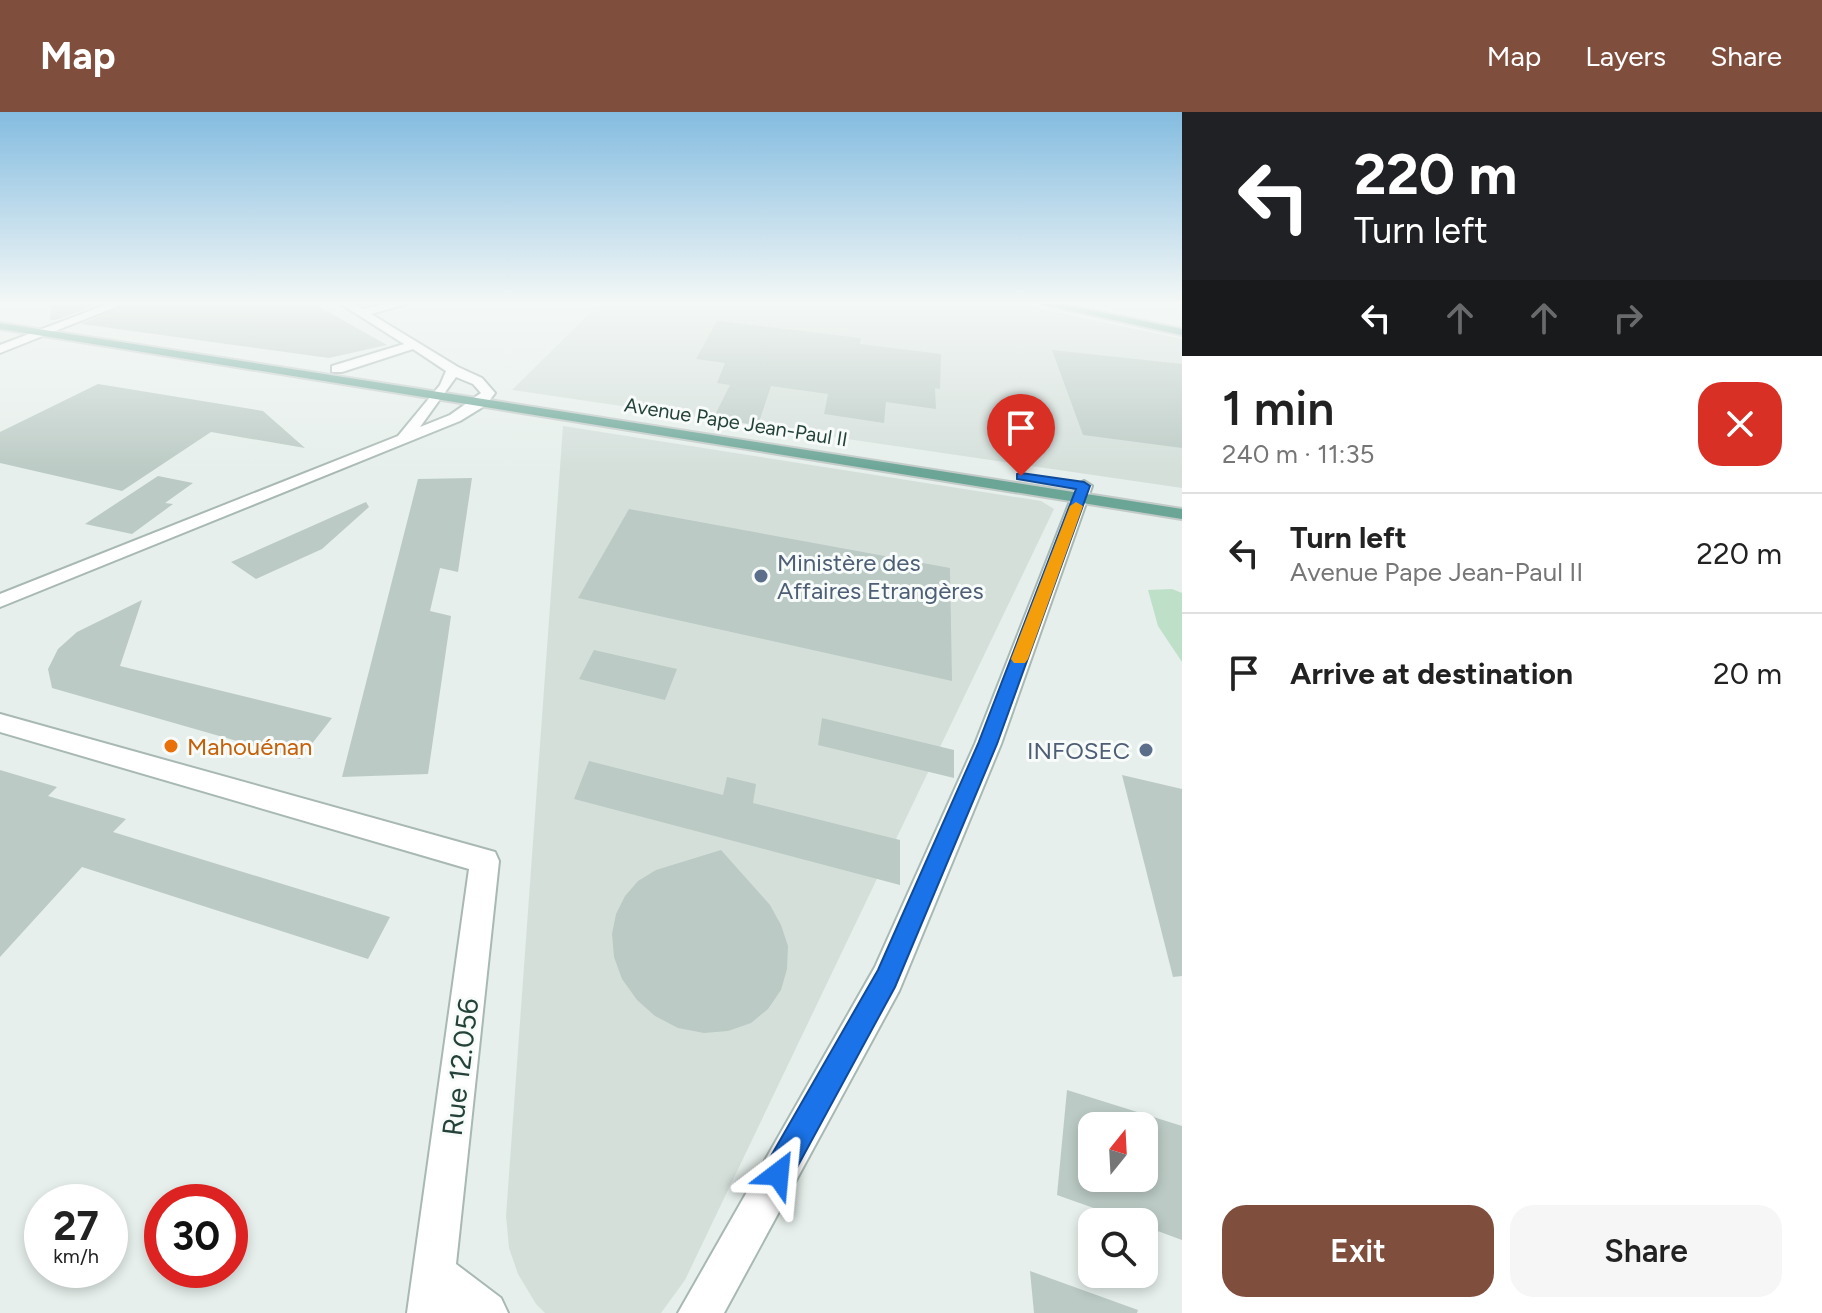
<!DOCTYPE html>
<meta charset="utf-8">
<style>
:root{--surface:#fff;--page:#f6f6f6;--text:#222;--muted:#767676;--line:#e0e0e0;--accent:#804e3d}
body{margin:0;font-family:Figtree,sans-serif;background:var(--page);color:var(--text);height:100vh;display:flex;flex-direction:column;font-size:30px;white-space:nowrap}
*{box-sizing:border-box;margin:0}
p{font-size:26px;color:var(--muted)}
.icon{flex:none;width:44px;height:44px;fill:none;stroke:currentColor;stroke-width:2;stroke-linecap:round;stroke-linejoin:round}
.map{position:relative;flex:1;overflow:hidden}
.panel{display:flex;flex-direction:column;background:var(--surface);width:640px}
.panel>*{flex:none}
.top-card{background:#202124;color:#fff;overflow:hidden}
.needle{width:52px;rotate:18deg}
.fabs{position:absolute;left:1078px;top:1000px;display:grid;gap:16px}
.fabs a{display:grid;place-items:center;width:80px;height:80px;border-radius:16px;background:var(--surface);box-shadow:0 4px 12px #0003;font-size:40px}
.speed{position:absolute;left:24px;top:1072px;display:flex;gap:16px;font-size:40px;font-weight:700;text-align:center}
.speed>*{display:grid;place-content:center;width:104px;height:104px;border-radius:50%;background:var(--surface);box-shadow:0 4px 12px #0003;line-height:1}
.speed small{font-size:20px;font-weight:400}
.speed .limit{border:12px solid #d22;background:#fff;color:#111}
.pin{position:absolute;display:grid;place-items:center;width:68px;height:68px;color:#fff;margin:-82px -34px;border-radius:50% 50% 50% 0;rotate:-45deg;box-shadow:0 0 8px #0007}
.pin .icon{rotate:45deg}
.me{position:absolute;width:88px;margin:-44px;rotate:29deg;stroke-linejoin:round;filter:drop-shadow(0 0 6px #0008)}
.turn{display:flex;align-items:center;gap:28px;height:168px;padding:0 40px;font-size:36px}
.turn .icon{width:104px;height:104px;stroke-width:2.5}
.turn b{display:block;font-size:56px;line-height:68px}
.lanes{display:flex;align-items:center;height:76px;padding:0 40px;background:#0003;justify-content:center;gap:40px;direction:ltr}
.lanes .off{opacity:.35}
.round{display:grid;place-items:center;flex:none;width:84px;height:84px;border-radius:24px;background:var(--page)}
.summary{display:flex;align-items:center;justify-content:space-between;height:136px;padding:0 40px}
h1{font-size:48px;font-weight:600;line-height:60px}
.button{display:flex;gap:16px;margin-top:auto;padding:16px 40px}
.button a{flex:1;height:92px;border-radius:24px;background:var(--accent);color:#fff;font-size:32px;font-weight:600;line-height:92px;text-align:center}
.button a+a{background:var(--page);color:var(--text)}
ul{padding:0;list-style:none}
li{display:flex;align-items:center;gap:24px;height:120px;padding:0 40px;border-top:2px solid var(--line)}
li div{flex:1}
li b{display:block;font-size:30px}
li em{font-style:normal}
header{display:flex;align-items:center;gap:48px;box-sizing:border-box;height:112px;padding:0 40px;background:var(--accent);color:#fff}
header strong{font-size:38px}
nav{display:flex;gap:44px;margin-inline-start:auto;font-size:28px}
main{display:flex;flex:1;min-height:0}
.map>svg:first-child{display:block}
.built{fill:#d4dfda}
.green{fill:#bfe0c8}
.building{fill:#bbcac4;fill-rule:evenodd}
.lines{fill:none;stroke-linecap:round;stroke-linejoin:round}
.minor-casing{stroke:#a8b8b2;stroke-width:4}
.major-casing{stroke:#c2cac8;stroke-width:4}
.minor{fill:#fff;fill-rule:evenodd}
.major{fill:#6aa596;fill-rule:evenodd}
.route{fill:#1a73e8;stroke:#114b97;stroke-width:2}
.slow{fill:#f59e0b}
.service-dot{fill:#5c6f8a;stroke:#f7fbf9;stroke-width:3}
.food-dot{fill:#e8710a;stroke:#f7fbf9;stroke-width:3}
.labels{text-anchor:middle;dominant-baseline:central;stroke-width:6;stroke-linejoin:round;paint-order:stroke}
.far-street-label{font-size:20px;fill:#24423a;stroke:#f7fbf9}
.service-label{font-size:24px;fill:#4e5e75;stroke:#f7fbf9;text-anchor:start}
.food-label{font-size:24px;fill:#c56008;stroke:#f7fbf9;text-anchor:start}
.near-street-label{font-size:28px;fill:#24423a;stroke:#f7fbf9}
</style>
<header>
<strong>Map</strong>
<nav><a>Map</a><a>Layers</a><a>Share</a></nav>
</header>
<main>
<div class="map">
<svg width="1182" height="1201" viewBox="0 0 1182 1201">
<rect width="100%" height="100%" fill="#e6efeb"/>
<g class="built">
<path d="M 599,192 L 1019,192 L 1182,227 L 1182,376 L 512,278 Z"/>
<path d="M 563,314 L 1041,389 L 1054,397 L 685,1168 L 661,1201 L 545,1201 L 536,1192 L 518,1162 L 509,1136 L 506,1104 Z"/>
</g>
<path class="green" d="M 1172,477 L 1182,481 L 1182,550 L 1158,514 L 1148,478 Z"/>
<g class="building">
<path d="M 51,192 L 99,192 L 56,208 L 50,208 Z"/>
<path d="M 126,192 L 314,192 L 387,233 L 329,246 L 81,212 Z"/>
<path d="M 717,209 L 861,226 L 860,232 L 941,242 L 940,277 L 935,276 L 936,297 L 886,290 L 884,311 L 824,302 L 828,282 L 771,274 L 758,313 L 713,307 L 730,273 L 717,271 L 725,251 L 696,247 Z"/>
<path d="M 1052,238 L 1182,252 L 1182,336 L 1083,323 Z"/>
<path d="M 98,272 L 263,299 L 305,336 L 211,320 L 122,379 L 0,351 L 0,320 Z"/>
<path d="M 158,364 L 193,371 L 165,391 L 173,392 L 132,422 L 85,412 Z"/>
<path d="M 472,366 L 458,460 L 440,456 L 430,499 L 451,504 L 428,662 L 342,665 L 418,367 Z"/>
<path d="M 366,390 L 369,395 L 322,437 L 256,467 L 231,450 Z"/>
<path d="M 629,397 L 950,456 L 952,569 L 578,486 Z"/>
<path d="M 142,488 L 120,554 L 332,606 L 300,647 L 52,576 L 48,557 L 58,537 L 77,520 Z"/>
<path d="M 594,538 L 677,557 L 665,588 L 579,567 Z"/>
<path d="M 822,606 L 954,638 L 954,666 L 818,633 Z"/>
<path d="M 589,649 L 723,683 L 727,665 L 756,672 L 753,691 L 900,728 L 900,773 L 574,687 Z"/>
<path d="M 0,658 L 57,675 L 48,684 L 126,707 L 113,720 L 390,805 L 368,847 L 82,755 L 0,845 Z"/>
<path d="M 1122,663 L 1182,677 L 1182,864 L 1173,865 Z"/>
<path d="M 721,738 L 770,793 L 781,813 L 788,834 L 787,857 L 781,878 L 768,897 L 751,911 L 728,919 L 704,921 L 678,916 L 655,904 L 637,888 L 622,867 L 614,845 L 612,822 L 616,802 L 625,784 L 638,769 L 656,758 Z"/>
<path d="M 1067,978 L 1182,1014 L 1182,1128 L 1144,1114 L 1144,1110 L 1133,1110 L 1057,1083 ZM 1092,1014 L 1144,1014 L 1144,1066 L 1092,1066 Z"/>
<path d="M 1030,1159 L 1138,1198 L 1137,1201 L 1034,1201 Z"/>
</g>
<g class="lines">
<defs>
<g id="minor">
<path d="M 108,192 L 123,192 L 0,241 L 0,233 Z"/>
<path d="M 341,192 L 354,192 L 363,197 L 386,192 L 406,192 L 371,202 L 458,255 L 482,266 L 495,281 L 486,293 L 460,309 L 0,495 L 0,482 L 398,324 L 440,273 L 446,259 L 413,237 L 342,260 L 332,260 L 332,254 L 404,232 ZM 456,265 L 473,272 L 481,281 L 450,303 L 420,315 Z"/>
<path d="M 1084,369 L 1092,374 L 1001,632 L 899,879 L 724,1201 L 678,1201 L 875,855 L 975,632 L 1076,374 Z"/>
<path d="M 0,602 L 495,740 L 499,749 L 456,1152 L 501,1186 L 508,1201 L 407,1201 L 469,757 L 0,620 Z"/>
</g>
<g id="major">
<path d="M 1041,192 L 1062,192 L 1182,217 L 1182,223 Z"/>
<path d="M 0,211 L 1182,397 L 1182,407 L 0,217 Z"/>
</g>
</defs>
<use href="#minor" class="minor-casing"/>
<use href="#major" class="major-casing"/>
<use href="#minor" class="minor"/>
<use href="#major" class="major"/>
</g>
<linearGradient id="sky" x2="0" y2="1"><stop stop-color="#84bce0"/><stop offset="0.53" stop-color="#f4f8f6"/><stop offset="1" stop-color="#f4f8f6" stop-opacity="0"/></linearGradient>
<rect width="1182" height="360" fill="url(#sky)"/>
<path class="route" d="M 1021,361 L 1084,370 L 1090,374 L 997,632 L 895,875 L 788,1072 L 778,1076 L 767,1072 L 763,1062 L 767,1051 L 878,858 L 978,632 L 1076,377 L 1017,367 L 1017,362 Z"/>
<path class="slow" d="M 1076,390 L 1083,394 L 1028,547 L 1025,551 L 1014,551 L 1011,547 L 1070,394 Z"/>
<g class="service-dot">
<circle cx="761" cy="464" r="8"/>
<circle cx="1146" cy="638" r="8"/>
</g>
<circle class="food-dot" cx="171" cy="634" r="8"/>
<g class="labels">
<g class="far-street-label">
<text transform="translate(736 310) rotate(9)">Avenue Pape Jean-Paul II</text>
</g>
<g class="service-label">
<text x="777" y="450">Ministère des<tspan x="777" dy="28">Affaires Etrangères</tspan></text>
<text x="1130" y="638" text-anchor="end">INFOSEC</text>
</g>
<g class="food-label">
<text x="187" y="634">Mahouénan</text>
</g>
<g class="near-street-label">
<text transform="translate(460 955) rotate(-83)">Rue 12.056</text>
</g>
</g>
</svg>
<div class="fabs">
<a><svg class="needle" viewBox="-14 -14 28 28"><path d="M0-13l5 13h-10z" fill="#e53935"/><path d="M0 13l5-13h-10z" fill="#767676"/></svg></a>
<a><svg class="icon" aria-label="search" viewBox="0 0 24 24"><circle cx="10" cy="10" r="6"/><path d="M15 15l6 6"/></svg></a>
</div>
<div class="speed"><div>27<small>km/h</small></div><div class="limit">30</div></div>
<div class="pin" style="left:1021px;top:364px;background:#d93025"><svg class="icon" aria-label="arrive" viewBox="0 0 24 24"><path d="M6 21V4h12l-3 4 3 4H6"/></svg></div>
<svg class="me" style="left:778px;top:1062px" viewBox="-20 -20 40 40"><path d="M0-17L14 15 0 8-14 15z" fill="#1a73e8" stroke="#fff" stroke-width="4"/></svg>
</div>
<section class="panel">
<div class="top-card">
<div class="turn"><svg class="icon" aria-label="left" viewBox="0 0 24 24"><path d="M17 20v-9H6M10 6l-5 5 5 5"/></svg><div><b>220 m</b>Turn left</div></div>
<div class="lanes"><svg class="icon" aria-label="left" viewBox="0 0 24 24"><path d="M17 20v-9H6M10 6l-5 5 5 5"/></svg><svg class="icon off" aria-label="ahead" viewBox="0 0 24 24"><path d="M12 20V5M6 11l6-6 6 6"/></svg><svg class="icon off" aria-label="ahead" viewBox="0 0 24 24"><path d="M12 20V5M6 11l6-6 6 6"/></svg><svg class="icon off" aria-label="right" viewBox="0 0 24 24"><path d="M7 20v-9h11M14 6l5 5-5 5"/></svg></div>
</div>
<div class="summary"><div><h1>1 min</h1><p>240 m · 11:35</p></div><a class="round" style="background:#d93025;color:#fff"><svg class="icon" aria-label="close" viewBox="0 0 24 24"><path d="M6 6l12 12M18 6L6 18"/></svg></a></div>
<ul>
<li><svg class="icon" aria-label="left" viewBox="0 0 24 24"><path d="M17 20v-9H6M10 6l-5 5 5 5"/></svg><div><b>Turn left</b><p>Avenue Pape Jean-Paul II</p></div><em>220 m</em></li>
<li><svg class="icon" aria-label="arrive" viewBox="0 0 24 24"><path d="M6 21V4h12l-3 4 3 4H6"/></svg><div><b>Arrive at destination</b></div><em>20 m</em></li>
</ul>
<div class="button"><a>Exit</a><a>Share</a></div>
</section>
</main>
